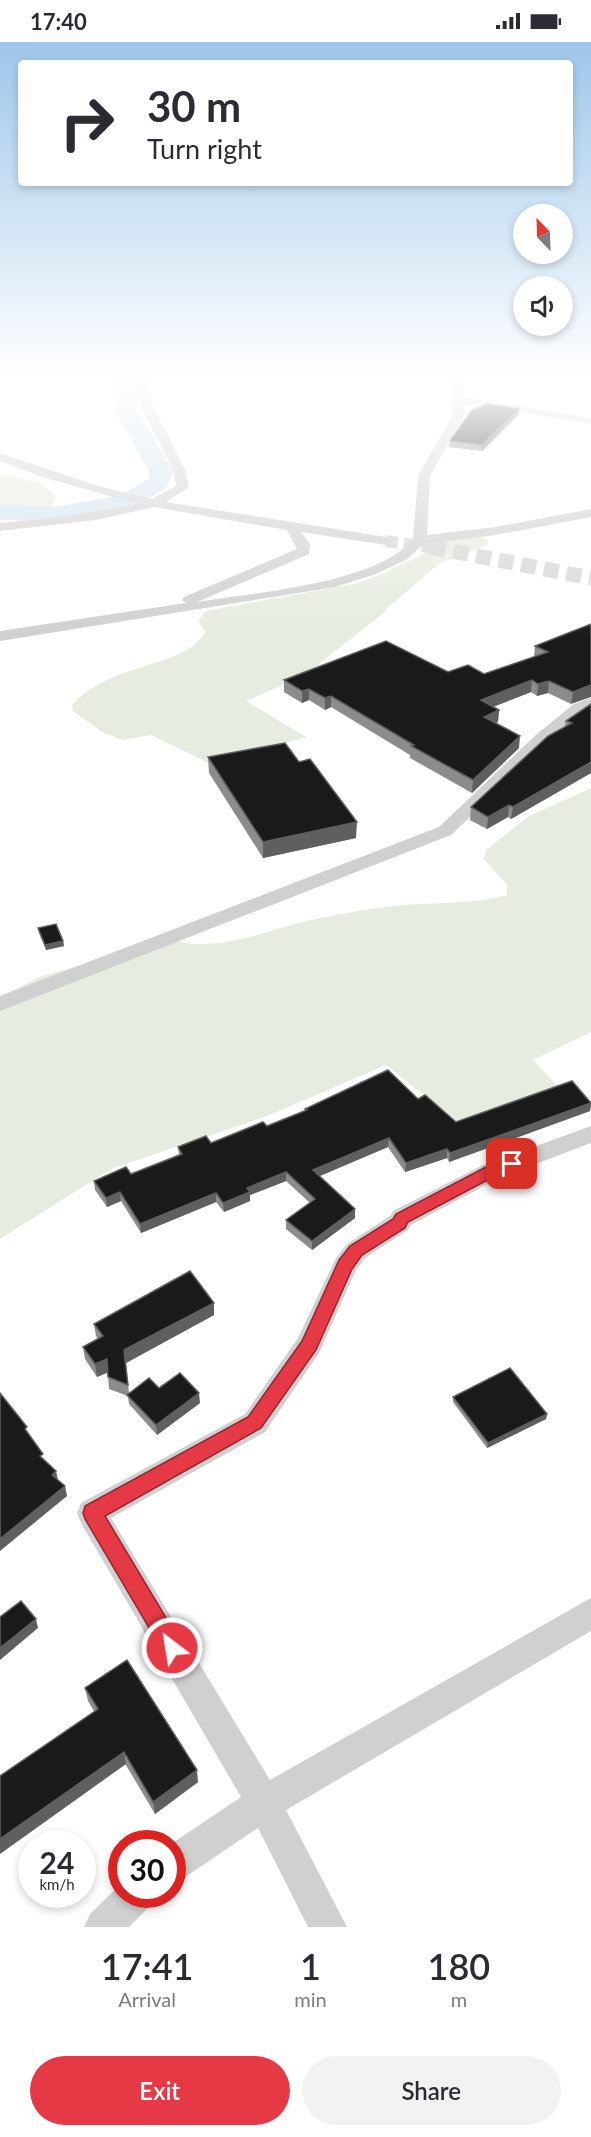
<!DOCTYPE html>
<style>
:root{--surface:#fff;--page:#f2f2f3;--text:#2b2b33;--muted:#7c7c81;--accent:#e63946}
body{margin:0;font-family:Lato,sans-serif;background:var(--page);color:var(--text);height:100vh;display:flex;flex-direction:column;font-size:22px;white-space:nowrap}
*{box-sizing:border-box;margin:0}
p{font-size:20px;color:var(--muted)}
.icon{flex:none;width:33px;height:33px;fill:none;stroke:currentColor;stroke-width:2;stroke-linecap:round;stroke-linejoin:round}
.map{position:relative;height:1885px;overflow:hidden}
.panel{display:flex;flex-direction:column;background:var(--surface);flex:1}
.panel>*{flex:none}
.hud{position:absolute;left:18px;top:18px;width:555px;height:126px;border-radius:6px;box-shadow:0 3px 9px #0003;background:#fff;color:var(--text);overflow:hidden}
.needle{width:39px;rotate:337deg}
.tools{position:absolute;left:513px;top:162px;display:grid;gap:12px}
.tools a{display:grid;place-items:center;width:60px;height:60px;border-radius:50%;background:var(--surface);box-shadow:0 3px 9px #0003;font-size:30px}
.speed{position:absolute;left:18px;top:1788px;display:flex;gap:12px;font-size:30px;font-weight:700;text-align:center}
.speed>*{display:grid;place-content:center;width:78px;height:78px;border-radius:50%;background:var(--surface);box-shadow:0 3px 9px #0003;line-height:1}
.speed small{font-size:15px;font-weight:400}
.speed .limit{border:9px solid #d22;background:#fff;color:#111}
.pin{position:absolute;display:grid;place-items:center;width:51px;height:51px;color:#fff;margin:-26px;border-radius:12px;box-shadow:0 3px 9px #0006}
.me{position:absolute;width:66px;margin:-33px;rotate:329deg;stroke-linejoin:round;filter:drop-shadow(0 0 4px #0008)}
.turn{display:flex;align-items:center;gap:21px;height:126px;padding:0 30px;font-size:27px}
.turn .icon{width:78px;height:78px;stroke-width:2.5}
.turn b{display:block;font-size:42px;line-height:51px}
.eta{display:flex;justify-content:space-evenly;align-items:center;height:102px;text-align:center}
.eta b{font-size:36px;font-weight:600;line-height:42px}
.action{display:flex;gap:12px;margin-top:auto;padding:12px 30px}
.action a{flex:1;height:69px;border-radius:36px;background:var(--accent);color:#fff;font-size:24px;font-weight:600;line-height:69px;text-align:center}
.action a+a{background:var(--page);color:var(--text)}
.status{display:flex;justify-content:space-between;align-items:center;height:42px;padding:0 30px;background:var(--surface);direction:ltr}
.status svg{height:16px;fill:currentColor}
.map>svg:first-child{display:block}
.green{fill:#e6ecdf}
.lines{fill:none;stroke-linecap:round;stroke-linejoin:round}
.river{fill:#cfe2ee;fill-rule:evenodd}
.minor-tunnel-far1{stroke:#d6d6d6;stroke-width:12;stroke-dasharray:12 6;stroke-linecap:butt}
.minor-tunnel{stroke:#d6d6d6;stroke-width:15;stroke-dasharray:15 8;stroke-linecap:butt}
.minor{fill:#d0d0d0;fill-rule:evenodd}
.wall{fill:#8c8c8c}
.shaded-wall{fill:#5f5f5f}
.building{fill:#1a1a1a;stroke:#5f5f5f;stroke-width:1.5}
.route{fill:#e63946;stroke:#96252e;stroke-width:1.5}
</style>
<div class="status"><b>17:40</b><svg viewBox="0 0 49 12"><path d="M0 12V9h3v3zM5 12V6h3v6zM10 12V3h3v9zM15 12V0h3v12zM26 1h20v11H26zM47 4h2v5h-2z"/></svg></div>
<div class="map">
<svg width="591" height="1885" viewBox="0 0 591 1885">
<rect width="100%" height="100%" fill="#fff"/>
<g class="green">
<path d="M 0,431 L 42,442 L 56,455 L 49,470 L 31,475 L 0,476 Z"/>
<path d="M 480,495 L 488,498 L 488,503 L 440,521 L 388,565 L 385,570 L 303,634 L 246,659 L 306,695 L 211,722 L 151,693 L 123,698 L 102,690 L 73,669 L 72,663 C 101,629 153,627 189,607 C 195,603 201,596 206,590 L 198,579 L 206,569 L 358,541 L 382,532 L 425,511 L 427,501 Z"/>
<path d="M 591,746 L 591,990 L 533,1018 L 559,1046 L 459,1081 L 386,1023 L 267,1074 L 111,1127 L 0,1197 L 0,955 L 42,934 L 172,898 C 222,912 272,885 320,876 C 344,871 369,867 393,864 C 432,860 468,863 507,853 L 507,843 L 484,817 L 486,808 L 529,774 Z"/>
</g>
<g class="lines">
<path class="river" d="M 115,330 L 135,330 L 139,352 L 136,367 L 173,429 L 167,445 L 137,464 L 128,466 L 56,479 L 0,478 L 0,464 L 56,465 L 121,453 L 148,437 L 149,429 L 114,367 L 119,352 Z"/>
<path class="minor-tunnel-far1" d="M 386,499 L 442,507"/>
<path class="minor-tunnel" d="M 431,505 L 591,536"/>
<g class="minor">
<path d="M 134,330 L 144,330 L 154,366 L 185,428 L 189,445 L 166,460 L 386,495 L 393,499 L 386,503 L 301,490 L 310,502 L 309,512 L 197,560 C 254,551 349,543 396,512 C 402,508 408,502 413,497 L 418,434 L 452,374 L 454,338 L 460,330 L 470,330 L 464,338 L 464,357 L 478,357 L 591,376 L 591,382 L 478,363 L 464,363 L 464,374 L 430,434 L 427,493 L 496,485 L 591,467 L 591,475 L 496,493 L 424,502 L 406,518 L 376,532 L 335,545 L 0,599 L 0,589 L 186,561 L 182,558 L 184,555 L 297,507 L 287,488 L 154,465 L 96,478 L 0,489 L 0,481 L 69,474 L 138,462 L 42,435 L 0,419 L 0,411 L 98,444 L 152,457 L 176,444 L 173,428 L 142,366 Z"/>
<path d="M 591,656 L 591,667 L 549,700 L 451,793 L 0,969 L 0,954 L 439,785 L 537,692 L 574,662 Z"/>
<path d="M 591,1084 L 591,1101 L 499,1136 L 411,1183 L 408,1188 L 365,1216 L 356,1228 L 319,1311 L 265,1390 L 111,1476 L 270,1738 L 591,1556 L 591,1589 L 286,1768 L 347,1885 L 308,1885 L 258,1786 L 185,1835 L 172,1840 L 171,1802 L 241,1755 L 81,1481 L 77,1471 L 81,1461 L 245,1372 L 298,1296 L 336,1216 L 347,1202 L 390,1174 L 393,1169 L 481,1124 Z"/>
<path d="M 122,1841 L 122,1852 L 154,1852 L 149,1865 L 129,1885 L 84,1885 L 90,1872 Z"/>
</g>
</g>
<g class="wall">
<path d="M 519,367 L 519,372 L 482,409 L 449,405 L 450,399 Z"/>
<path d="M 591,582 L 571,662 L 548,651 L 537,654 L 531,650 L 493,665 L 499,668 L 498,680 L 496,681 L 519,706 L 472,751 L 410,716 L 410,713 L 331,665 L 325,668 L 309,658 L 302,661 L 284,650 L 284,638 L 448,630 L 484,632 L 534,615 L 535,604 Z"/>
<path d="M 591,662 L 591,731 L 511,777 L 508,775 L 487,787 L 470,778 L 471,765 L 565,684 L 566,679 Z"/>
<path d="M 208,715 L 356,796 L 263,816 L 209,731 Z"/>
<path d="M 38,886 L 63,899 L 64,904 L 46,908 L 39,891 Z"/>
<path d="M 418,1057 L 456,1080 L 591,1060 L 591,1064 L 590,1069 L 449,1120 L 447,1116 L 405,1130 L 388,1105 L 319,1134 L 355,1176 L 312,1208 L 286,1187 L 286,1178 L 310,1161 L 286,1139 L 250,1153 L 250,1159 L 224,1170 L 216,1160 L 141,1191 L 121,1159 L 107,1165 L 95,1148 L 94,1139 L 131,1132 L 179,1113 L 178,1105 L 211,1101 L 267,1084 L 305,1069 L 305,1067 Z"/>
<path d="M 214,1273 L 126,1321 L 129,1351 L 159,1346 L 200,1361 L 157,1393 L 129,1362 L 128,1354 L 109,1347 L 108,1330 L 97,1335 L 85,1317 L 83,1305 L 98,1297 L 96,1294 L 94,1282 Z"/>
<path d="M 453,1355 L 547,1372 L 546,1377 L 487,1406 L 453,1360 Z"/>
<path d="M 85,1646 L 198,1740 L 155,1772 L 88,1659 Z"/>
</g>
<g class="shaded-wall">
<path d="M 519,367 L 519,372 L 482,409 L 482,403 Z"/>
<path d="M 532,638 L 531,650 L 480,670 L 481,658 Z"/>
<path d="M 549,639 L 548,651 L 537,654 L 538,642 Z"/>
<path d="M 591,643 L 591,655 L 571,662 L 573,650 Z"/>
<path d="M 309,647 L 309,658 L 302,661 L 302,649 Z"/>
<path d="M 331,654 L 331,665 L 325,668 L 325,656 Z"/>
<path d="M 499,668 L 498,680 L 483,687 L 484,675 Z"/>
<path d="M 520,694 L 519,706 L 472,751 L 473,738 Z"/>
<path d="M 591,720 L 591,731 L 511,777 L 513,765 Z"/>
<path d="M 509,763 L 508,775 L 487,787 L 488,775 Z"/>
<path d="M 357,780 L 356,796 L 263,816 L 263,800 Z"/>
<path d="M 63,899 L 64,904 L 46,908 L 45,903 Z"/>
<path d="M 591,1061 L 590,1069 L 449,1120 L 450,1111 Z"/>
<path d="M 389,1096 L 388,1105 L 313,1137 L 313,1128 Z"/>
<path d="M 447,1107 L 447,1116 L 405,1130 L 406,1121 Z"/>
<path d="M 286,1130 L 286,1139 L 250,1153 L 250,1159 L 224,1170 L 223,1161 L 247,1146 Z"/>
<path d="M 120,1150 L 121,1159 L 107,1165 L 106,1156 Z"/>
<path d="M 216,1151 L 216,1160 L 141,1191 L 140,1182 Z"/>
<path d="M 355,1167 L 355,1176 L 312,1208 L 312,1199 Z"/>
<path d="M 214,1261 L 214,1273 L 126,1321 L 124,1308 Z"/>
<path d="M 107,1317 L 109,1330 L 97,1335 L 95,1322 Z"/>
<path d="M 199,1351 L 200,1361 L 157,1393 L 156,1383 Z"/>
<path d="M 547,1372 L 546,1377 L 487,1406 L 488,1401 Z"/>
<path d="M 56,1429 L 58,1438 L 52,1433 Z"/>
<path d="M 65,1444 L 67,1454 L 0,1509 L 0,1497 Z"/>
<path d="M 36,1577 L 38,1586 L 0,1618 L 0,1606 Z"/>
<path d="M 124,1710 L 126,1722 L 0,1812 L 0,1797 Z"/>
<path d="M 197,1728 L 198,1740 L 155,1772 L 153,1760 Z"/>
</g>
<g class="building">
<path d="M 489,362 L 519,367 L 482,403 L 450,399 L 472,368 Z"/>
<path d="M 591,582 L 591,643 L 573,650 L 549,639 L 538,642 L 532,638 L 481,658 L 499,668 L 484,675 L 520,694 L 473,738 L 411,704 L 414,703 L 331,654 L 325,656 L 309,647 L 302,649 L 284,638 L 386,599 L 448,630 L 468,623 L 484,632 L 548,610 L 535,604 Z"/>
<path d="M 591,662 L 591,720 L 513,765 L 509,763 L 488,775 L 471,765 L 548,694 L 572,681 L 566,679 Z"/>
<path d="M 285,701 L 299,720 L 310,717 L 357,780 L 263,800 L 208,715 Z"/>
<path d="M 56,882 L 63,899 L 45,903 L 38,886 Z"/>
<path d="M 388,1028 L 418,1057 L 425,1053 L 456,1080 L 572,1039 L 591,1061 L 450,1111 L 447,1107 L 406,1121 L 389,1096 L 313,1128 L 355,1167 L 312,1199 L 286,1178 L 315,1157 L 286,1130 L 247,1146 L 250,1150 L 223,1161 L 216,1151 L 140,1182 L 120,1150 L 106,1156 L 94,1139 L 126,1125 L 131,1132 L 182,1112 L 178,1105 L 206,1094 L 211,1101 L 263,1080 L 267,1084 L 307,1068 L 305,1067 Z"/>
<path d="M 190,1229 L 214,1261 L 124,1308 L 128,1343 L 108,1335 L 107,1317 L 95,1322 L 83,1305 L 103,1294 L 94,1282 Z"/>
<path d="M 510,1326 L 547,1372 L 488,1401 L 453,1355 Z"/>
<path d="M 180,1331 L 199,1351 L 156,1383 L 127,1353 L 149,1336 L 159,1346 Z"/>
<path d="M 0,1351 L 27,1385 L 25,1387 L 43,1412 L 40,1414 L 56,1429 L 52,1433 L 65,1444 L 0,1497 Z"/>
<path d="M 21,1559 L 36,1577 L 0,1606 L 0,1575 Z"/>
<path d="M 127,1618 L 197,1728 L 153,1760 L 124,1710 L 0,1797 L 0,1734 L 98,1667 L 85,1646 Z"/>
</g>
<linearGradient id="sky" x2="0" y2="1"><stop stop-color="#9ec6ea"/><stop offset="0.56" stop-color="#fff"/><stop offset="1" stop-color="#fff" stop-opacity="0"/></linearGradient>
<rect width="591" height="594" fill="url(#sky)"/>
<path class="route" d="M 512,1116 L 517,1118 L 519,1122 L 517,1126 L 495,1134 L 408,1180 L 405,1186 L 362,1213 L 352,1227 L 316,1308 L 261,1386 L 105,1474 L 180,1599 L 183,1606 L 180,1613 L 172,1616 L 165,1613 L 85,1477 L 83,1471 L 85,1464 L 248,1375 L 302,1299 L 339,1218 L 350,1204 L 393,1177 L 396,1172 L 484,1126 Z"/>
</svg>
<div class="tools">
<a><svg class="needle" viewBox="-14 -14 28 28"><path d="M0-13l5 13h-10z" fill="#e53935"/><path d="M0 13l5-13h-10z" fill="#7c7c81"/></svg></a>
<a><svg class="icon" aria-label="sound" viewBox="0 0 24 24"><path d="M4 9h4l5-4v14l-5-4H4zM17 9q2 3 0 6"/></svg></a>
</div>
<div class="speed"><div>24<small>km/h</small></div><div class="limit">30</div></div>
<div class="pin" style="left:512px;top:1122px;background:#d93025"><svg class="icon" aria-label="arrive" viewBox="0 0 24 24"><path d="M6 21V4h12l-3 4 3 4H6"/></svg></div>
<svg class="me" style="left:172px;top:1606px" viewBox="-20 -20 40 40"><circle r="17" fill="#e63946" stroke="#fff" stroke-width="3"/><path d="M0-11L8 9 0 5-8 9z" fill="#fff"/></svg>
<div class="hud">
<div class="turn"><svg class="icon" aria-label="right" viewBox="0 0 24 24"><path d="M7 20v-9h11M14 6l5 5-5 5"/></svg><div><b>30 m</b>Turn right</div></div>
</div>
</div>
<section class="panel">
<div class="eta">
<div><b>17:41</b><p>Arrival</p></div>
<div><b>1</b><p>min</p></div>
<div><b>180</b><p>m</p></div>
</div>
<div class="action"><a>Exit</a><a>Share</a></div>
</section>
